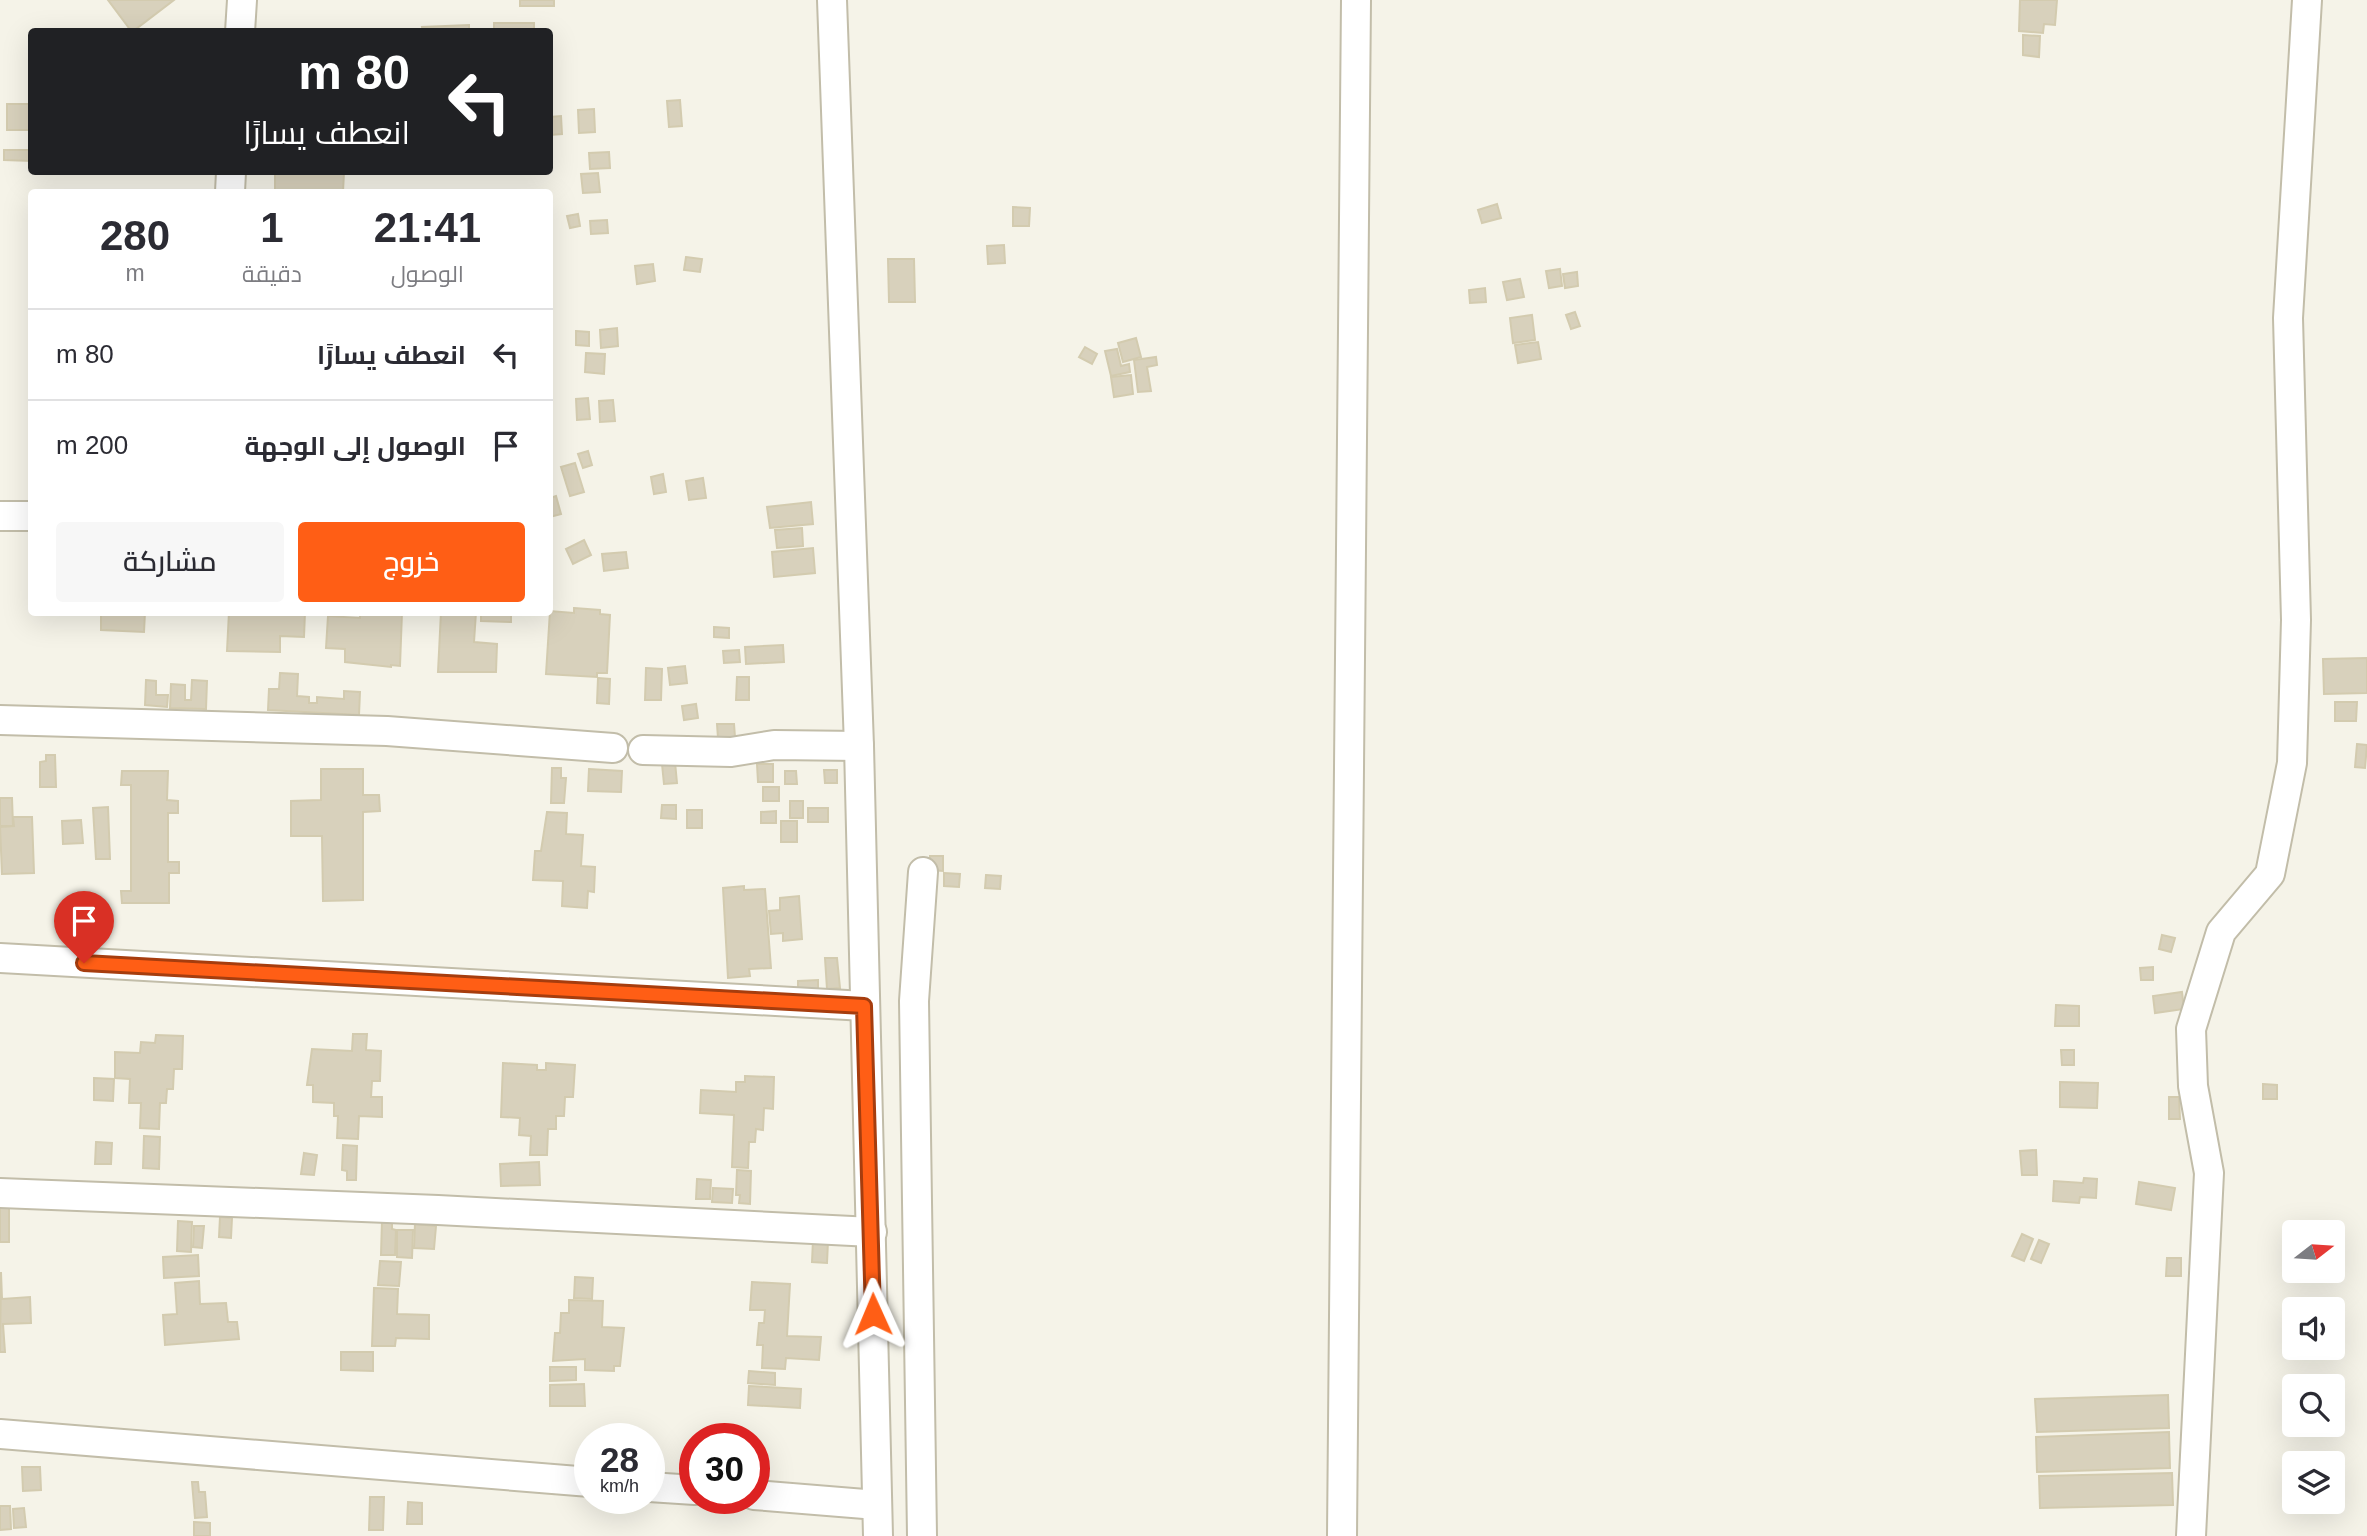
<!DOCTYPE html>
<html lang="ar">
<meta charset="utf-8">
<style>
:root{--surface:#fff;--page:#f7f7f7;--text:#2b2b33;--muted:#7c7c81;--line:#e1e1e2;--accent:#ff5e15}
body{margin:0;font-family:Helvetica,Cairo,sans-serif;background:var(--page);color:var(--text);direction:rtl;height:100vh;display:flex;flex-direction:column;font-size:26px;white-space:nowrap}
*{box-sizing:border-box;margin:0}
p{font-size:23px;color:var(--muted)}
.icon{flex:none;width:38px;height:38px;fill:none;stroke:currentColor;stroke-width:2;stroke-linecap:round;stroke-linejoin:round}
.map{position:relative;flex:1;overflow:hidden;direction:ltr}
.details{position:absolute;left:28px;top:189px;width:525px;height:427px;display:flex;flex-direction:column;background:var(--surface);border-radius:7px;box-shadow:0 7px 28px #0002;direction:rtl}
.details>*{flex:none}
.top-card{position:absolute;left:28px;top:28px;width:525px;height:147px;border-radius:7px;box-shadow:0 7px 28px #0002;direction:rtl;background:#202124;color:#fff;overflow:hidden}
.needle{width:46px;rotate:73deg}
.tools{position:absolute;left:2282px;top:1220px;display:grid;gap:14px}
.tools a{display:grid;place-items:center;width:63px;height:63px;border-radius:7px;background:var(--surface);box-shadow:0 7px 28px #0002;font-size:35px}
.speed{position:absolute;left:574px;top:1423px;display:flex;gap:14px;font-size:35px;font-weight:700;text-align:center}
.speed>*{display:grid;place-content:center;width:91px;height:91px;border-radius:50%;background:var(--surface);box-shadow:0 7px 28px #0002;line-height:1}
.speed small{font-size:18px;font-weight:400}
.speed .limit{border:10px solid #d22;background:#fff;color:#111}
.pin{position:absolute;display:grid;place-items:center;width:60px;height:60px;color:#fff;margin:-72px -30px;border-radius:50% 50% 50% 0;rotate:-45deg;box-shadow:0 0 7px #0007}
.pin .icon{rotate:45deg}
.me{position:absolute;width:77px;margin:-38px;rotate:359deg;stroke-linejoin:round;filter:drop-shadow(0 0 5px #0008)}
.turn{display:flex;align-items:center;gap:24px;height:147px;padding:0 28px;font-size:32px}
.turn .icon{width:91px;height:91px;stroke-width:2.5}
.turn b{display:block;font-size:49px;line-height:60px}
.eta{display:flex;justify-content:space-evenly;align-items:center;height:119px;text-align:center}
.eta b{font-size:42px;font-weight:600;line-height:49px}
.cta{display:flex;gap:14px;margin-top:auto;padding:14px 28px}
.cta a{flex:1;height:80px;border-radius:7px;background:var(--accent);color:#fff;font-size:28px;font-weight:600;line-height:80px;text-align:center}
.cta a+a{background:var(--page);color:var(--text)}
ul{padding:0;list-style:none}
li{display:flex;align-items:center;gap:21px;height:91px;padding:0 28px;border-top:2px solid var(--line)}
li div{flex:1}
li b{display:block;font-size:26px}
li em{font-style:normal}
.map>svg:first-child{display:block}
.building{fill:#d8d1bc;stroke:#d3cbaf;stroke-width:2}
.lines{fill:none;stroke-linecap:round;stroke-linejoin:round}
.minor-casing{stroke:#c2bda9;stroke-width:32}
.minor{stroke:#fff;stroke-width:28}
.route-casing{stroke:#a63d0e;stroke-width:18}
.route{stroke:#ff5e15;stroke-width:12}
</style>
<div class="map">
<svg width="2367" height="1536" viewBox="0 0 2367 1536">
<rect width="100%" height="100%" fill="#f5f3e8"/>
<g class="building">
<path d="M 108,0 L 174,0 L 132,32 Z"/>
<rect x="520" y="0" width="34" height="6"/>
<path d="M 2020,0 L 2057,0 L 2055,25 L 2044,24 L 2043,33 L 2019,31 Z"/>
<rect x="494" y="23" width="40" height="9"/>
<path d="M 469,25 L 469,32 L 423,32 L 422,27 Z"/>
<path d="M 2023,35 L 2040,36 L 2039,57 L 2023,55 Z"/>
<path d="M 680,100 L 682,126 L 669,127 L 667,101 Z"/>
<rect x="7" y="104" width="25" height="26"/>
<path d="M 594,109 L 595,132 L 579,133 L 578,110 Z"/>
<path d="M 561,116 L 562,134 L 550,135 L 550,117 Z"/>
<path d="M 4,150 L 32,150 L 32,161 L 4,160 Z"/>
<path d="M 609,152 L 610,168 L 590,169 L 589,153 Z"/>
<path d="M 275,172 L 344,172 L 343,192 L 275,192 Z"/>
<path d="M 598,173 L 600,192 L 583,193 L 581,174 Z"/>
<path d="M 1497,204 L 1501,218 L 1482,223 L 1478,210 Z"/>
<path d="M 1013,207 L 1030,208 L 1029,226 L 1013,226 Z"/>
<path d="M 578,214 L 580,226 L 570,228 L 567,216 Z"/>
<path d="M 607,220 L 608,233 L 591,234 L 590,221 Z"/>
<path d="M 1004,245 L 1005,263 L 988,264 L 987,246 Z"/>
<path d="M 686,257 L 702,259 L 700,272 L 684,270 Z"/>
<path d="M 888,259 L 914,259 L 915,302 L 889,302 Z"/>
<path d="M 653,264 L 655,281 L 637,284 L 635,266 Z"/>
<path d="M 1560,269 L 1562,286 L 1549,288 L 1546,271 Z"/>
<path d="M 1577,272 L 1578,286 L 1565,288 L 1563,274 Z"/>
<path d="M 1520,279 L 1524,297 L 1507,300 L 1503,282 Z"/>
<path d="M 1485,288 L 1486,302 L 1470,303 L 1469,290 Z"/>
<path d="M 1575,312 L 1580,326 L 1571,329 L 1566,315 Z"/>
<path d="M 1532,315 L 1535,340 L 1513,343 L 1510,318 Z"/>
<path d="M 617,328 L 618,346 L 601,348 L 600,330 Z"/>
<path d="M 576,331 L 589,332 L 589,346 L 576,345 Z"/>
<path d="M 1136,338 L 1141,357 L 1123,362 L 1118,343 Z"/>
<path d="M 1538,342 L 1541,359 L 1518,363 L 1515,345 Z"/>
<path d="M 1085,347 L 1097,354 L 1092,364 L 1079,357 Z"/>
<path d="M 1117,349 L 1121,366 L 1129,364 L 1130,372 L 1111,376 L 1105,351 Z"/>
<path d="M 586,353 L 605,354 L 604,374 L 585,372 Z"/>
<path d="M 1156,357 L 1157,365 L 1147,367 L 1151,391 L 1138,392 L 1134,360 Z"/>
<path d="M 1131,375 L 1133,394 L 1114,397 L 1111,377 Z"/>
<path d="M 588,398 L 590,419 L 577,420 L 576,399 Z"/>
<path d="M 613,400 L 615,421 L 600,422 L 599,401 Z"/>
<path d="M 588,451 L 592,465 L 583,468 L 578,454 Z"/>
<path d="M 575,463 L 584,492 L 570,496 L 561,467 Z"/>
<path d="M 663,474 L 666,492 L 654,494 L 651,477 Z"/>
<path d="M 703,478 L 706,498 L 689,500 L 686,481 Z"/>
<path d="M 556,496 L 561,514 L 550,517 L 550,498 Z"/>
<path d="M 811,502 L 813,524 L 770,528 L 767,507 Z"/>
<path d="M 802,528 L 803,546 L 777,548 L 775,530 Z"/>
<path d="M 584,540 L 591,555 L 573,564 L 566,549 Z"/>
<path d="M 813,548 L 815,573 L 774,577 L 772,552 Z"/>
<path d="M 626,552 L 628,568 L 604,571 L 602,554 Z"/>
<path d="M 574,608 L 600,610 L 600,614 L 610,615 L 607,673 L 597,673 L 597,677 L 546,674 L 550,611 L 574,613 Z"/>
<path d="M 101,612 L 145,612 L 144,632 L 101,630 Z"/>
<path d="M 229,612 L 305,612 L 304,637 L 280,636 L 280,652 L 227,651 Z"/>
<path d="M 360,612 L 402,612 L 400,666 L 391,665 L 391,667 L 345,662 L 345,649 L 326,648 L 328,616 L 360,618 Z"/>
<path d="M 441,612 L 476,612 L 474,642 L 497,644 L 496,672 L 438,672 Z"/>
<path d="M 481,612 L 511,612 L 511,622 L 481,621 Z"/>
<path d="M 714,627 L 729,628 L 729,638 L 714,637 Z"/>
<path d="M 783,645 L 784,662 L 746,664 L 745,647 Z"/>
<path d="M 739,650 L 740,662 L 724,663 L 723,651 Z"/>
<path d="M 2367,658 L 2367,693 L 2324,694 L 2323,659 Z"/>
<path d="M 685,666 L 687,683 L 670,685 L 668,668 Z"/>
<path d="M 646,668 L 662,669 L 661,700 L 645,700 Z"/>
<path d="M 280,673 L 298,674 L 297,696 L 309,697 L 309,703 L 317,703 L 317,697 L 344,699 L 344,691 L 360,692 L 359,715 L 268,710 L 269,689 L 279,689 Z"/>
<path d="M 737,677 L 749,677 L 749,700 L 736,700 Z"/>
<path d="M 598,678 L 610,679 L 609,704 L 597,703 Z"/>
<path d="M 146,680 L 156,681 L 156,695 L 168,695 L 167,707 L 145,705 Z"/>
<path d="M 192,680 L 207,681 L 206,709 L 170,708 L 171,684 L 185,685 L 185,700 L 191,700 Z"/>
<path d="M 2335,702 L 2357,702 L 2356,721 L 2335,721 Z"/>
<path d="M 696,704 L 698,718 L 684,720 L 682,706 Z"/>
<path d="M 717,724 L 734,724 L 735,737 L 718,738 Z"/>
<path d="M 2357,744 L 2367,745 L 2365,768 L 2355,767 Z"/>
<path d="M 46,755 L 55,755 L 56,787 L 40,787 L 40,762 L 46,761 Z"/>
<path d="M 675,762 L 677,783 L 664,784 L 662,764 Z"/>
<path d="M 757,764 L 773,764 L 773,782 L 758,782 Z"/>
<path d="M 552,768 L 561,768 L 561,778 L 566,778 L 564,803 L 551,803 Z"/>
<path d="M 321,769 L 363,769 L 363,795 L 379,795 L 380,811 L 363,812 L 363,900 L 323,901 L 322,836 L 291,836 L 291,801 L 321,800 Z"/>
<path d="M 589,769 L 622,771 L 621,792 L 588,791 Z"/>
<path d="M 824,770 L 837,770 L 837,783 L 825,783 Z"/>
<path d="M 122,771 L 168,771 L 167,800 L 178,801 L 178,813 L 168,813 L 168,862 L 179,862 L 179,873 L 169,873 L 169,903 L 122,903 L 121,891 L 131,891 L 131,785 L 121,785 Z"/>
<path d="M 785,771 L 796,771 L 797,784 L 785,784 Z"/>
<rect x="763" y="787" width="16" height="14"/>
<path d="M 0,798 L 12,798 L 13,826 L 0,826 Z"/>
<rect x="790" y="801" width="13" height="17"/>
<path d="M 662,805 L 676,805 L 676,819 L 661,818 Z"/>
<path d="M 108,807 L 110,859 L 96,859 L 93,808 Z"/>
<rect x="808" y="808" width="20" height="14"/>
<rect x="687" y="810" width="15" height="18"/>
<path d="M 776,811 L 776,823 L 761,823 L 761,812 Z"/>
<path d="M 547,812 L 567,813 L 566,834 L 583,835 L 581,866 L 595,867 L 594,892 L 588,891 L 587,908 L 562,906 L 563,881 L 533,880 L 535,851 L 541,851 Z"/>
<path d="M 13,817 L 32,817 L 34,873 L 2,874 L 0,827 L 14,826 Z"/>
<path d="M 81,820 L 83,843 L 63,844 L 62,821 Z"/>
<rect x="781" y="821" width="16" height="21"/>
<path d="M 930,856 L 943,856 L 943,871 L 930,870 Z"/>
<path d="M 944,873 L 960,874 L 959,887 L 944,886 Z"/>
<path d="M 986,875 L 1001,876 L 1000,889 L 985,888 Z"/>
<path d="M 744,886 L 744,890 L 765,889 L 771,968 L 749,969 L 750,976 L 728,978 L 723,888 Z"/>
<path d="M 799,896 L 802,939 L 783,941 L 783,933 L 771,934 L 769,911 L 780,910 L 780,898 Z"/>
<path d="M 2162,935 L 2175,938 L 2171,952 L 2159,949 Z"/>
<path d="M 825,958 L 837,958 L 840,988 L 827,989 Z"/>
<path d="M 2153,967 L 2153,980 L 2141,980 L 2140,968 Z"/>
<path d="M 818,980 L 818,991 L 798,992 L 798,981 Z"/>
<path d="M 2182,992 L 2184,1009 L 2155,1013 L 2153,996 Z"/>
<path d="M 2056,1005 L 2079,1006 L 2079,1026 L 2055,1026 Z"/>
<path d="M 353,1034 L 367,1034 L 366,1050 L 381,1051 L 380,1081 L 372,1081 L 371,1097 L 382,1097 L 382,1117 L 359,1116 L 358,1139 L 337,1138 L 338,1116 L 334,1116 L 334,1103 L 313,1102 L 313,1085 L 307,1085 L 312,1049 L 352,1051 Z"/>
<path d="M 156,1035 L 183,1036 L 182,1069 L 174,1069 L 173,1089 L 167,1089 L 166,1103 L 160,1103 L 159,1129 L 140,1128 L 141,1103 L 129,1103 L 130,1079 L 115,1078 L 115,1052 L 140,1053 L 141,1042 L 155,1043 Z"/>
<path d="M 2061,1050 L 2074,1050 L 2074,1065 L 2062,1065 Z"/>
<path d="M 503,1063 L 537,1065 L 537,1070 L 546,1070 L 546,1063 L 575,1065 L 573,1097 L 565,1097 L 564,1116 L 556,1116 L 556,1129 L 548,1129 L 547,1155 L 530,1155 L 531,1136 L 519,1135 L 520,1118 L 501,1117 Z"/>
<path d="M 745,1076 L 774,1077 L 773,1109 L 764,1108 L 763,1130 L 756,1129 L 755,1142 L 749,1142 L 748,1168 L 732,1167 L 734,1115 L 700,1113 L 701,1090 L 736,1092 L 736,1082 L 745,1082 Z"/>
<path d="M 94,1078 L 114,1079 L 113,1101 L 94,1100 Z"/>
<path d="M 2060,1082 L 2098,1083 L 2097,1108 L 2060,1107 Z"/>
<path d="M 2263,1084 L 2277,1085 L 2277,1099 L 2263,1099 Z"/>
<path d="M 2169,1097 L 2179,1097 L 2180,1119 L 2169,1119 Z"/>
<path d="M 144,1136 L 160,1137 L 159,1169 L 143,1168 Z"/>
<path d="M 96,1142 L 112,1143 L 111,1164 L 95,1164 Z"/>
<path d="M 343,1145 L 357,1146 L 356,1180 L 347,1180 L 347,1171 L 342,1170 Z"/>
<path d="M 2036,1150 L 2037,1175 L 2022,1175 L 2020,1151 Z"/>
<path d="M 304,1153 L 317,1155 L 314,1175 L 301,1174 Z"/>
<path d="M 539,1162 L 540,1185 L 501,1186 L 500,1164 Z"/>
<path d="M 737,1170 L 751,1171 L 750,1204 L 739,1203 L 740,1195 L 736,1195 Z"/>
<path d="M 2084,1178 L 2097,1179 L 2096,1198 L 2080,1197 L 2079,1203 L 2053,1201 L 2054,1181 L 2083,1183 Z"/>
<path d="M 697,1179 L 711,1180 L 710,1199 L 696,1199 Z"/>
<path d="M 2139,1182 L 2175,1188 L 2171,1210 L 2136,1204 Z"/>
<path d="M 713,1188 L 733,1189 L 732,1203 L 712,1202 Z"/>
<rect x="0" y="1205" width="9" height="37"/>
<path d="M 220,1217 L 232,1218 L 231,1238 L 219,1237 Z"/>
<path d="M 382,1220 L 392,1220 L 392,1229 L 396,1230 L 395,1255 L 381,1255 Z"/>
<path d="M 178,1221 L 192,1222 L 191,1252 L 177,1251 Z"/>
<path d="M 415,1224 L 436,1226 L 434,1249 L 414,1248 Z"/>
<path d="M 194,1226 L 204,1226 L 202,1248 L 193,1247 Z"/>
<path d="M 397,1230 L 413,1230 L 412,1258 L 397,1257 Z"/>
<path d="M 2022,1234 L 2033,1239 L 2024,1261 L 2012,1256 Z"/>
<path d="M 813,1240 L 828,1241 L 827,1263 L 812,1262 Z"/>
<path d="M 2039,1240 L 2049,1244 L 2041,1263 L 2031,1259 Z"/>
<path d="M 198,1255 L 199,1276 L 164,1278 L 163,1257 Z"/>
<path d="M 2167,1258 L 2181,1258 L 2181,1276 L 2166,1276 Z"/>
<path d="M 380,1261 L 401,1262 L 399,1286 L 378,1285 Z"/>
<path d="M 1,1272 L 2,1299 L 30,1297 L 31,1323 L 3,1324 L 5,1352 L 0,1352 Z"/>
<path d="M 575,1277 L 593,1278 L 592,1299 L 574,1298 Z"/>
<path d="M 199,1281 L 200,1304 L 226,1303 L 228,1322 L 237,1322 L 239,1339 L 165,1345 L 163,1315 L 177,1314 L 175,1283 Z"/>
<path d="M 752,1282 L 790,1284 L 787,1336 L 821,1337 L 819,1360 L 786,1358 L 785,1369 L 762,1368 L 763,1345 L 757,1345 L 759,1323 L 764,1323 L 765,1310 L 750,1310 Z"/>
<path d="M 374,1288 L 398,1289 L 397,1314 L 429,1315 L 429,1339 L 396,1338 L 395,1346 L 372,1346 Z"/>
<path d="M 569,1300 L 603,1301 L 602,1327 L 624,1328 L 620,1366 L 614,1366 L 614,1371 L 585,1370 L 585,1359 L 553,1361 L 555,1333 L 560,1333 L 561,1313 L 569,1313 Z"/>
<path d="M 341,1352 L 373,1352 L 373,1371 L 341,1370 Z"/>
<path d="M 550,1367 L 576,1367 L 576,1380 L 550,1381 Z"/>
<path d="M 749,1371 L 775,1373 L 775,1385 L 748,1383 Z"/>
<path d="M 584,1384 L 585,1406 L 550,1406 L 550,1385 Z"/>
<path d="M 749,1386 L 801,1389 L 800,1408 L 748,1405 Z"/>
<path d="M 2168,1395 L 2169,1428 L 2037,1432 L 2035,1399 Z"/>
<path d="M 2169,1432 L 2170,1468 L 2037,1472 L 2036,1437 Z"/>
<path d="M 22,1467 L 40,1467 L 41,1490 L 23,1491 Z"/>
<path d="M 2172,1473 L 2173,1505 L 2040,1508 L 2039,1476 Z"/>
<path d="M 192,1482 L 198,1482 L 199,1492 L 205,1492 L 207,1517 L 195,1518 Z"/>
<path d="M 370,1497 L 384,1497 L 383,1530 L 369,1530 Z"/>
<path d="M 408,1502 L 422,1503 L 422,1524 L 407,1524 Z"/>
<path d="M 0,1506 L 10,1506 L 11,1529 L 0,1530 Z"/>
<path d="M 24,1508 L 26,1527 L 14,1528 L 13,1509 Z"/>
<path d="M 194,1522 L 210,1523 L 210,1536 L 194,1536 Z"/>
</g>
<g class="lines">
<defs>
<g id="minor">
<path d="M 832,0 L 859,746 L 878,1536"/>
<path d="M 240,32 L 242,0"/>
<path d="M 230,192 L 231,172"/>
<path d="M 0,516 L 32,516"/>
<path d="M 0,720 L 387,731 L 613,748"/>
<path d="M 643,750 L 731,752 L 774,745 L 859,746"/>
<path d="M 0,958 L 865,1006"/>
<path d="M 0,1193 L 438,1210 L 872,1232"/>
<path d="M 0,1434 L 590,1482"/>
<path d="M 649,1487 L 695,1490"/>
<path d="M 754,1495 L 877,1505"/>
<path d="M 922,1536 L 914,1001 L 923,872"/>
<path d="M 1342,1536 L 1356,0"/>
<path d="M 2191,1536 L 2209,1173 L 2193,1086 L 2191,1029 L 2221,932 L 2270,874 L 2292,763 L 2296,620 L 2288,318 L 2307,0"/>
</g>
</defs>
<use href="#minor" class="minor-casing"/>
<use href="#minor" class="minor"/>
</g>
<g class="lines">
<defs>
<path id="route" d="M 84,963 L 864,1006 L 873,1314"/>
</defs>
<use href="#route" class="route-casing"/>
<use href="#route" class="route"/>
</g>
</svg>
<div class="tools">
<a><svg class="needle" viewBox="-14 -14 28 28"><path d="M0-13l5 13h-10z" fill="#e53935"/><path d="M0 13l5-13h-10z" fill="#7c7c81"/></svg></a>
<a><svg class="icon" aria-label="sound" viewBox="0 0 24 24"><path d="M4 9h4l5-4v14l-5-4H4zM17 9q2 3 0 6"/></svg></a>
<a><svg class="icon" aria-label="search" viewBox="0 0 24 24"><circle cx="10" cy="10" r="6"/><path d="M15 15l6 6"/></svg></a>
<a><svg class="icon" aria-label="layers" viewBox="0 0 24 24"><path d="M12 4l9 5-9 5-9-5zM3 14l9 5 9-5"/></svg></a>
</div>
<div class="speed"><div>28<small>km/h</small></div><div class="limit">30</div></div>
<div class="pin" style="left:84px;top:963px;background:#d93025"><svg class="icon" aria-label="arrive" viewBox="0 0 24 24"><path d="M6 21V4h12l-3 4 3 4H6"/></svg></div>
<svg class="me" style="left:873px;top:1314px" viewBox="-20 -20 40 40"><path d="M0-17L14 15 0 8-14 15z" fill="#ff5e15" stroke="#fff" stroke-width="4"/></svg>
<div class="top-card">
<div class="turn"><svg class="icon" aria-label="left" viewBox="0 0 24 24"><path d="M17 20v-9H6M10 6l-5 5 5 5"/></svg><div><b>80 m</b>انعطف يسارًا</div></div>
</div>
<section class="details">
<div class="eta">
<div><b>21:41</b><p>الوصول</p></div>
<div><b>1</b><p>دقيقة</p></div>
<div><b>280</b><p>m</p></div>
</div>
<ul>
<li><svg class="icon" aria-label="left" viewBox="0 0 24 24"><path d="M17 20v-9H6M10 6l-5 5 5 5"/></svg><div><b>انعطف يسارًا</b></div><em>80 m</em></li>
<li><svg class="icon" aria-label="arrive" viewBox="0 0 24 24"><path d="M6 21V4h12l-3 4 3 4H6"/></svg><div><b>الوصول إلى الوجهة</b></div><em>200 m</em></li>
</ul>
<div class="cta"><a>خروج</a><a>مشاركة</a></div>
</section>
</div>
